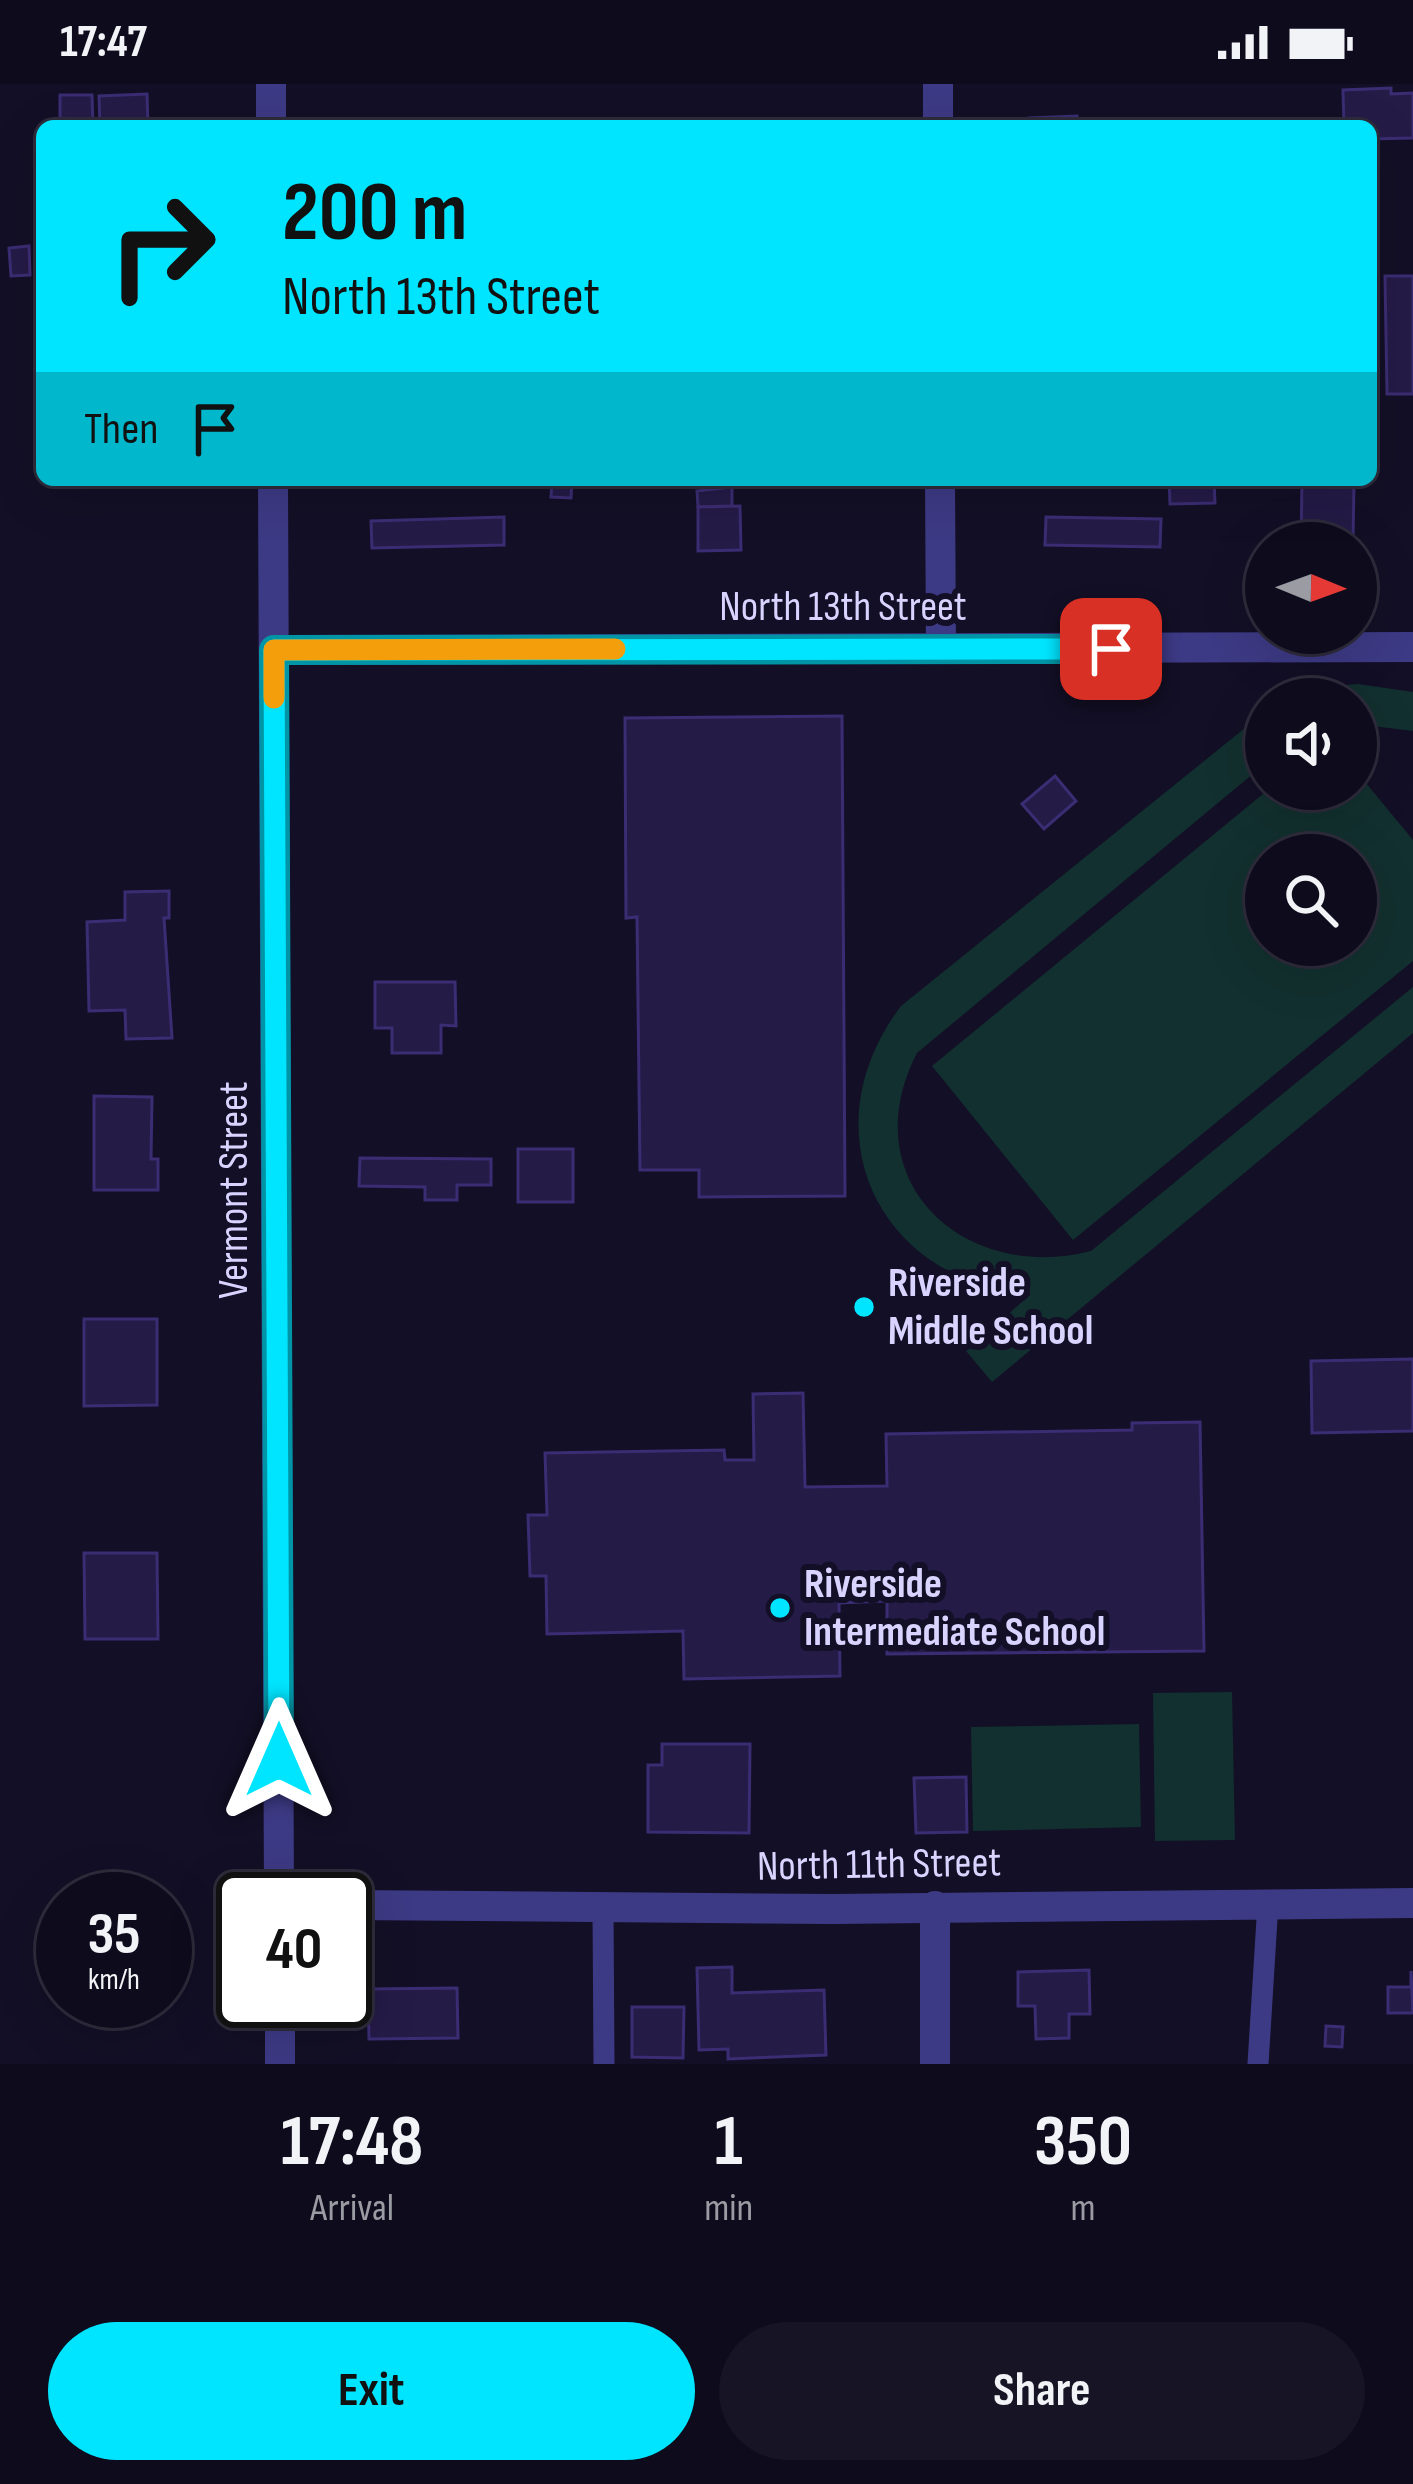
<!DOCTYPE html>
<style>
:root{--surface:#0e0b1c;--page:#171425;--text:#f1f3f6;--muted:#9b9ba3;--line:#2e2b3b;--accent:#00e5ff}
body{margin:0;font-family:"Sofia Sans Condensed",sans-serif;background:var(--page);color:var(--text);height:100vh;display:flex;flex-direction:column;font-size:45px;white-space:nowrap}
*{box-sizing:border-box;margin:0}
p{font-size:39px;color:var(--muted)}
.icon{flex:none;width:66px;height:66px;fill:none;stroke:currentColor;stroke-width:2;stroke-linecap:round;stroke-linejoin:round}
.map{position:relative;height:1980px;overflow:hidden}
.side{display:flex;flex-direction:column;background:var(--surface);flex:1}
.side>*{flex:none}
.banner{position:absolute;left:36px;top:36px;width:1341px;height:366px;border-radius:18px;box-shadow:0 12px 48px #0002,0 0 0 3px var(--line);background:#00e5ff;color:#111;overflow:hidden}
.needle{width:78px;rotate:91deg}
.buttons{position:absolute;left:1245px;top:438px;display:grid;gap:24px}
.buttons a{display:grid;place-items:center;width:132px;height:132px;border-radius:50%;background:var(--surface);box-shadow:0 12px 48px #0002,0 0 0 3px var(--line);font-size:60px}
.speed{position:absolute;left:36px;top:1788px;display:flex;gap:24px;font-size:60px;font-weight:700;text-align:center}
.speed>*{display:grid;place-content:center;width:156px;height:156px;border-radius:50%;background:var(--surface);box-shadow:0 12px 48px #0002,0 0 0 3px var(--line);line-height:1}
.speed small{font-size:30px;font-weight:400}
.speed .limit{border:6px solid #111;border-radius:18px;background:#fff;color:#111}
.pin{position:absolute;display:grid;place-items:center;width:102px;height:102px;color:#fff;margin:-51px;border-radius:24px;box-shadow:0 6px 18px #0006}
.me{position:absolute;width:132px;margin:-66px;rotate:0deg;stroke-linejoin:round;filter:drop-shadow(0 0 9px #0008)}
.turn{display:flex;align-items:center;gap:42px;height:252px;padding:0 48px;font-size:54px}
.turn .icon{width:156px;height:156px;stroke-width:2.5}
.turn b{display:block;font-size:84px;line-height:102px}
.then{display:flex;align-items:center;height:114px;padding:0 48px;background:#0003;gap:24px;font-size:45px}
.eta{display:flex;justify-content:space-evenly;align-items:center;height:204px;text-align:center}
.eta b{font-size:72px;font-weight:700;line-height:84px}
.primary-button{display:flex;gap:24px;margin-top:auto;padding:24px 48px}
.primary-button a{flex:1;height:138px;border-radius:72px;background:var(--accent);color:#111;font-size:48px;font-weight:700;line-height:138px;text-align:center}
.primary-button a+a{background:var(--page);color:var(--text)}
.status{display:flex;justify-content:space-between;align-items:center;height:84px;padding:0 60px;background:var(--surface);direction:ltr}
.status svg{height:33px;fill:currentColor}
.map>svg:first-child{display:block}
.green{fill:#12302f;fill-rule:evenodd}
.building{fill:#241b47;stroke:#3b2d73;stroke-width:3}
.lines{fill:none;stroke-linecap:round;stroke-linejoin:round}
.service{stroke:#3d3a85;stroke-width:21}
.minor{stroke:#3d3a85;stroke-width:30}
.tertiary{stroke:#3d3a85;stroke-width:30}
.route-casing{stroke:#0095a6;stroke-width:30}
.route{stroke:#00e5ff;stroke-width:21}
.slow{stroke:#f59e0b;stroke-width:21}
.poi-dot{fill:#00e5ff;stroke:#130f26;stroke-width:4.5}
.labels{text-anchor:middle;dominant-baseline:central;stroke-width:12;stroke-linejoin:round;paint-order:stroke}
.street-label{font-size:42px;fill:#d9d4ff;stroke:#130f26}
.poi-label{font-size:42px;font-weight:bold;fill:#d9d4ff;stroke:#130f26;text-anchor:start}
</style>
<div class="status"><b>17:47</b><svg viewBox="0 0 49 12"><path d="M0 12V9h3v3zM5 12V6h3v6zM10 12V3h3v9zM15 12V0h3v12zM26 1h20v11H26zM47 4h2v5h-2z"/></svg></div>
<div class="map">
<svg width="1413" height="1980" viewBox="0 0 1413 1980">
<rect width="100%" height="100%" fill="#130f26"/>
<g class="green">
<path d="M 1358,600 L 1413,608 L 1413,647 L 1356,640 L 1356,615 L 1289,615 L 1324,603 Z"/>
<path d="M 1266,627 L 1266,679 L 917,969 C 852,1095 962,1200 1091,1167 L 1413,903 L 1413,949 L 992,1298 L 966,1267 L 1031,1210 C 877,1198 807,1046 901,922 Z"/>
<path d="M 1356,687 L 1413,756 L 1413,877 L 1073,1156 L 932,982 L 1269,705 L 1356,705 ZM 1266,771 L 1356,771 L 1356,861 L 1266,861 Z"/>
<path d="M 1232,1608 L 1235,1756 L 1155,1757 L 1153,1609 Z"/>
<path d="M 1139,1640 L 1141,1743 L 973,1747 L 971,1643 Z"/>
</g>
<g class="building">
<path d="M 1391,4 L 1391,10 L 1413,9 L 1413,54 L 1371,55 L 1371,42 L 1344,42 L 1343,6 Z"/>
<path d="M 147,10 L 148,42 L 100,42 L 99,12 Z"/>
<path d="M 60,11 L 92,11 L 93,42 L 60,42 Z"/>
<path d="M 1077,32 L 1077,42 L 1029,42 L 1029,34 Z"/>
<path d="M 29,162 L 30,191 L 11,192 L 9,164 Z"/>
<path d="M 1385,192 L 1413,192 L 1413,310 L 1387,310 Z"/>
<path d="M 552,396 L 572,397 L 571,414 L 551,413 Z"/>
<path d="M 1169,396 L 1214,396 L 1215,419 L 1170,420 Z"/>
<path d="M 1302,396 L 1354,396 L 1353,459 L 1301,459 Z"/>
<path d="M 732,403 L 732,422 L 698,423 L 697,407 Z"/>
<path d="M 740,422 L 741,466 L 698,467 L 698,423 Z"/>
<path d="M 504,433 L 504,461 L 372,464 L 371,437 Z"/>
<path d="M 1046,433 L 1161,435 L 1160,463 L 1045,461 Z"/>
<path d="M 842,632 L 845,1112 L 699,1113 L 699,1086 L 640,1086 L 637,833 L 626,834 L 625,634 Z"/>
<path d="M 1055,692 L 1076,717 L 1044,745 L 1022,720 Z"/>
<path d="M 169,807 L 169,834 L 164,834 L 172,954 L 126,955 L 125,926 L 89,927 L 87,838 L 125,836 L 125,808 Z"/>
<path d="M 375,898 L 455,898 L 456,942 L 441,941 L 441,969 L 392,969 L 392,944 L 375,944 Z"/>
<path d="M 94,1012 L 152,1013 L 151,1075 L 158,1075 L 158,1106 L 94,1106 Z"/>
<rect x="518" y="1065" width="55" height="53"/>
<path d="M 360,1074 L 491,1075 L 491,1101 L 457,1101 L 457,1116 L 425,1116 L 425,1103 L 359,1102 Z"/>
<path d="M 84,1235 L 157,1235 L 157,1321 L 84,1322 Z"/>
<path d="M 1413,1275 L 1413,1347 L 1312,1349 L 1311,1277 Z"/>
<path d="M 803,1309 L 805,1403 L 887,1402 L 886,1350 L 1132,1346 L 1132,1339 L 1200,1338 L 1204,1567 L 887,1570 L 887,1517 L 839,1519 L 840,1592 L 684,1595 L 683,1547 L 547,1550 L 546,1492 L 530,1492 L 528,1431 L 547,1431 L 545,1369 L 724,1366 L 725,1376 L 754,1376 L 753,1310 Z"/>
<path d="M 84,1469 L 157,1469 L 158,1555 L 85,1555 Z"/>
<path d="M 662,1660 L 750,1660 L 749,1749 L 648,1748 L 648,1681 L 662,1681 Z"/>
<path d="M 966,1693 L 967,1748 L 916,1749 L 914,1694 Z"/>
<path d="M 732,1883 L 732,1909 L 824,1906 L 826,1971 L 728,1975 L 728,1965 L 699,1966 L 697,1884 Z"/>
<path d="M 1089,1886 L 1090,1930 L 1069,1930 L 1069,1954 L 1036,1955 L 1035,1922 L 1018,1922 L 1018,1888 Z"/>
<path d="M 1411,1887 L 1413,1929 L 1388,1929 L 1388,1903 L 1411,1903 Z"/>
<path d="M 457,1904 L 458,1954 L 369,1955 L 368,1905 Z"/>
<path d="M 632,1923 L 684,1923 L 683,1974 L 632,1973 Z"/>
<path d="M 1326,1942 L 1343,1943 L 1342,1963 L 1325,1962 Z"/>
</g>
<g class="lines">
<g class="service">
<path d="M 603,1824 L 604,1980"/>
<path d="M 1258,1980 L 1268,1819"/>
</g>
<g class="minor">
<path d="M 938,0 L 938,42"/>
<path d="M 940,396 L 941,565"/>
<path d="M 274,566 L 1413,563"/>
<path d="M 345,1821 L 834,1825 L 1413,1819"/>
<path d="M 935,1822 L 935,1980"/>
</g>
<g class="tertiary">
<path d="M 271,0 L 271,42"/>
<path d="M 273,396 L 279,1815"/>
<path d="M 280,1917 L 280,1980"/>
</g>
</g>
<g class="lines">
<defs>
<path id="route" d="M 279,1676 L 274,566 L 1111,565"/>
</defs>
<use href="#route" class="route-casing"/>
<use href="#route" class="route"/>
<path class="slow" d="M 274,614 L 274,566 L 615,565"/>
</g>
<g class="poi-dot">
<circle cx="864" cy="1223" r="12"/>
<circle cx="780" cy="1524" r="12"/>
</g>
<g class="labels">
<g class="street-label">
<text x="843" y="523">North 13th Street</text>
<text transform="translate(234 1106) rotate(-90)">Vermont Street</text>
<text transform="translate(879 1781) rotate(-1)">North 11th Street</text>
</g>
<g class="poi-label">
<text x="888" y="1199">Riverside<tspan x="888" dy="48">Middle School</tspan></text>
<text x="804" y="1500">Riverside<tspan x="804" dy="48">Intermediate School</tspan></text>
</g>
</g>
</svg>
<div class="buttons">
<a><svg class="needle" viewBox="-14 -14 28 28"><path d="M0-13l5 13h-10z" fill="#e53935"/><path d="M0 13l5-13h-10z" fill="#9b9ba3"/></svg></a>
<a><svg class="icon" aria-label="sound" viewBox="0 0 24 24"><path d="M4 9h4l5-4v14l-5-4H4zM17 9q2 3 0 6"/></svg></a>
<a><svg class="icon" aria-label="search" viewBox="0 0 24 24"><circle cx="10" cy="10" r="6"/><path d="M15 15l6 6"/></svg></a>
</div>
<div class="speed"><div>35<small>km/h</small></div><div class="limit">40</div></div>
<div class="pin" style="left:1111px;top:565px;background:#d93025"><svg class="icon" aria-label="arrive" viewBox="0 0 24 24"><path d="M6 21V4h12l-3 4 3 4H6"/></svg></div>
<svg class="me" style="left:279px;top:1676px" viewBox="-20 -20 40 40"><path d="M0-17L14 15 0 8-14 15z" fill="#00e5ff" stroke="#fff" stroke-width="4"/></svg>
<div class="banner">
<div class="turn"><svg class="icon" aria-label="right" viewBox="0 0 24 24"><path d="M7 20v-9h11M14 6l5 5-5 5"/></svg><div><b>200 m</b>North 13th Street</div></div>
<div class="then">Then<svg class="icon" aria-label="arrive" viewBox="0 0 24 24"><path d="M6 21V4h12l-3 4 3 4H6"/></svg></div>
</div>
</div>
<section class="side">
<div class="eta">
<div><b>17:48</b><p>Arrival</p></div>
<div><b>1</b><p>min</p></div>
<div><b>350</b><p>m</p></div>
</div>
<div class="primary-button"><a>Exit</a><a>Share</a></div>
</section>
